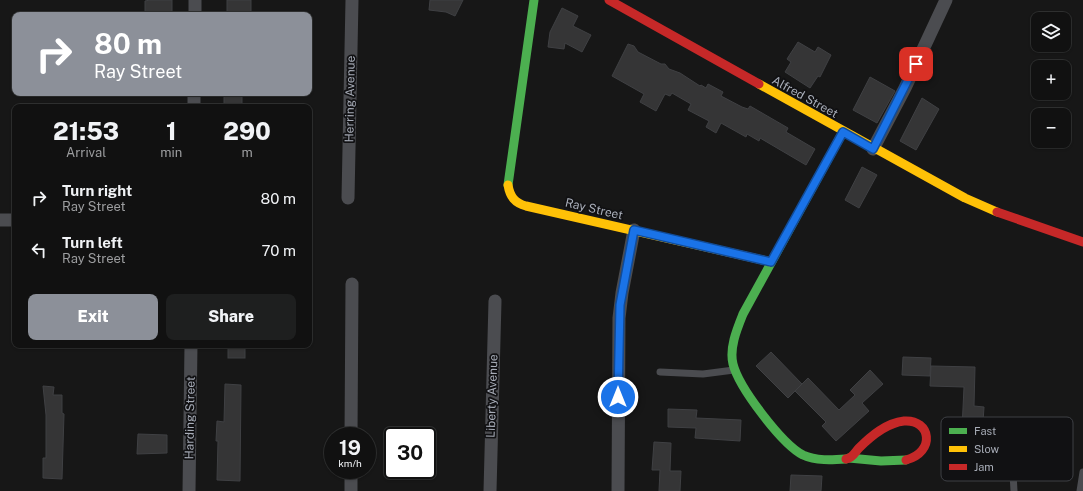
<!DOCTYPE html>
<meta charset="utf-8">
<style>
:root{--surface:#111;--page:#1e1f1f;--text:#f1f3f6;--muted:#9c9d9f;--line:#303131;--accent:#8c9099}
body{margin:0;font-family:"Public Sans",sans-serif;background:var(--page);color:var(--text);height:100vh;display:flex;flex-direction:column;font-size:15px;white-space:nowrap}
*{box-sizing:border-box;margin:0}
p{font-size:13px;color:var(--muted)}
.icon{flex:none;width:22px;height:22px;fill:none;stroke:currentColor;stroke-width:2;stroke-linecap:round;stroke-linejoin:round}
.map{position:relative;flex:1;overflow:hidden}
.drawer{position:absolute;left:12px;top:104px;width:300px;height:244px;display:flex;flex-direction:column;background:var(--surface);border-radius:8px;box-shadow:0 1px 3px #0004,0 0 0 1px var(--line)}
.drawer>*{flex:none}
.banner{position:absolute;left:12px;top:12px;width:300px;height:84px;border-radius:8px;box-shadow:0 1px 3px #0004,0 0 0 1px var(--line);background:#8c9099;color:#fff;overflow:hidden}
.fabs{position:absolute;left:1031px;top:12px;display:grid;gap:8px}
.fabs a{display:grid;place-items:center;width:40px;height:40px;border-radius:8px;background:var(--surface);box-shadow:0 1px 3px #0004,0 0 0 1px var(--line);font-size:20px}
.speed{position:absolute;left:324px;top:427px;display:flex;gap:8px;font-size:20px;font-weight:700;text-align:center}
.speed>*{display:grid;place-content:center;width:52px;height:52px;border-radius:50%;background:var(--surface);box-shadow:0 1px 3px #0004,0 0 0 1px var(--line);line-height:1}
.speed small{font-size:10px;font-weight:400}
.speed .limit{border:2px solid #111;border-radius:6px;background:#fff;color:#111}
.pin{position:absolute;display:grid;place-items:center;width:34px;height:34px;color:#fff;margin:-17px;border-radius:8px;box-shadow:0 2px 6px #0006}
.me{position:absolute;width:44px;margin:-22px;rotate:0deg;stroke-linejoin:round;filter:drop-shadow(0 0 3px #0008)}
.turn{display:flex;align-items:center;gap:14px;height:84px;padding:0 16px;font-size:18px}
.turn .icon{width:52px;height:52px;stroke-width:2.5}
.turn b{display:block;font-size:28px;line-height:34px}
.eta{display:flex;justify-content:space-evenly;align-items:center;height:68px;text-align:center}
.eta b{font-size:24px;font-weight:800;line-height:28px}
.action{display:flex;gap:8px;margin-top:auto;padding:8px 16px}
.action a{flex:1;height:46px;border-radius:8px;background:var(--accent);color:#fff;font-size:16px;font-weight:800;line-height:46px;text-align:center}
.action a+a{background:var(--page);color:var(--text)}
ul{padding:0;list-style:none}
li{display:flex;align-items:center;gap:12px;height:52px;padding:0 16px}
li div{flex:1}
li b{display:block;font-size:15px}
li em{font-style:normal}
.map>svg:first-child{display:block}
.building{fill:#353536;stroke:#3f4043}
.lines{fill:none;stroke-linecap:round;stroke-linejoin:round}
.lane{stroke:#4b4c50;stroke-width:7}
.street{stroke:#4b4c50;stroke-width:13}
.fast{stroke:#4caf50;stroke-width:9}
.slow{stroke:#ffc107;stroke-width:9}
.jam{stroke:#c62828;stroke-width:9}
.route-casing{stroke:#114b97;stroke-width:10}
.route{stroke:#1a73e8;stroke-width:7}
.labels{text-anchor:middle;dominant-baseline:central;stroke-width:3.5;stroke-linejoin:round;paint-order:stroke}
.street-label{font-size:12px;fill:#a8adb8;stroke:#111113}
.key{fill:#111113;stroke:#3e4045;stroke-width:1}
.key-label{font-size:11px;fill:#a8adb8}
</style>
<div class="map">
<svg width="1083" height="491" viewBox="0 0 1083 491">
<rect width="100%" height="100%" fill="#171717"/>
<g class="building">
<path d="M 150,0 L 172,0 L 172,15 L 145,15 L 145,1 Z"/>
<rect x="227" y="0" width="24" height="15"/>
<path d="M 430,0 L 463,0 L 455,16 L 446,12 L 429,10 Z"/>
<path d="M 562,8 L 578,16 L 573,26 L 591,35 L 582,52 L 565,43 L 564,49 L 548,47 L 550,32 Z"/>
<path d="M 798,42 L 815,52 L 818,47 L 831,55 L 820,77 L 818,76 L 810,88 L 785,72 L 791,62 L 787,59 Z"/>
<path d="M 628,44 L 634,46 L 638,52 L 661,64 L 665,64 L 669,69 L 680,73 L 700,86 L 701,85 L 706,88 L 708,84 L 723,92 L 721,96 L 742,107 L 748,109 L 750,106 L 788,128 L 786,132 L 815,149 L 806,165 L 760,138 L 759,141 L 747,134 L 746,137 L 721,123 L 716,133 L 706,127 L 709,121 L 688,110 L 691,104 L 672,93 L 670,96 L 665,94 L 656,111 L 640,102 L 644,94 L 612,76 Z"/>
<path d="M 870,77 L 895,91 L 877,123 L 853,110 Z"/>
<rect x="224" y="93" width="18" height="14"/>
<path d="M 922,98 L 939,109 L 916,150 L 900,141 Z"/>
<path d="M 862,167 L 877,175 L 859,208 L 845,200 Z"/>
<rect x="228" y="345" width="17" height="13"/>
<path d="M 771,352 L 802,384 L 788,398 L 756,366 Z"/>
<path d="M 903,357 L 931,358 L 930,376 L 902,375 Z"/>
<path d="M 931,366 L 975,367 L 974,406 L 984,407 L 982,437 L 981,451 L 971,451 L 970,479 L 951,478 L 953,450 L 961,450 L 964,387 L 930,386 Z"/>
<path d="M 870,370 L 883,384 L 862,403 L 869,411 L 836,441 L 822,426 L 826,422 L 795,391 L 808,378 L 839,410 L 855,395 L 850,390 Z"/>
<path d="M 225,384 L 241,385 L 240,481 L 217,480 L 218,441 L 216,441 L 217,421 L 224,422 Z"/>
<path d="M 43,386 L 54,387 L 53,395 L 62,395 L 62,413 L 64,414 L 62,479 L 43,478 L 43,458 L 46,458 L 46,415 Z"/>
<path d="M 668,409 L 697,410 L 696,418 L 741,420 L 740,441 L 695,438 L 696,428 L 668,427 Z"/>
<path d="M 138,434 L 167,435 L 167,453 L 137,454 Z"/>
<path d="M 654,442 L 671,443 L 670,471 L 681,471 L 680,491 L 659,491 L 660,470 L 652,470 Z"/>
<path d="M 791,475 L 822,476 L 821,491 L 790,491 Z"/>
</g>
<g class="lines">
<g class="lane">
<path d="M 660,372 L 703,374 L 734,370"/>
<path d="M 1013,473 L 1014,491"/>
<path d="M 1080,491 L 1083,472"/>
</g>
<g class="street">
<path d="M 195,15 L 195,0"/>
<path d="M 194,107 L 194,93"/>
<path d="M 873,149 L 905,88 L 946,0"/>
<path d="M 348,198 L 352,0"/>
<path d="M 0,220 L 15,220"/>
<path d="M 351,436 L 352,284"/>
<path d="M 189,491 L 191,345"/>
<path d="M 351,491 L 351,470"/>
<path d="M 490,491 L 495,301"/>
<path d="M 618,491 L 619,318 L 622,293 L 634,230"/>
</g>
<g class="fast">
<path d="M 843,132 L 743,314 C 737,329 729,348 733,364 C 739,388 782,444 803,455 C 816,461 832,460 846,459"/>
<path d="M 508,185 L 534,0"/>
<path d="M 849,458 L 881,461 L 906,460"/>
</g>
<g class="slow">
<path d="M 759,84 L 965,198 L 997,212"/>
<path d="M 508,185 C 510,197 515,203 526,206 L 771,262"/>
</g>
<g class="jam">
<path d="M 609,0 L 759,84"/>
<path d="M 997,212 L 1083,242"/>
<path d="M 846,459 C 853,458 855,452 859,448 C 871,436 886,423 904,421 C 931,419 936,452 906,460"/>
</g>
</g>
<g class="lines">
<defs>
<path id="route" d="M 618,397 L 620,305 L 634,230 L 771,262 L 843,132 L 873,149 L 916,64"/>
</defs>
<use href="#route" class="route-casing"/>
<use href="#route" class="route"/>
</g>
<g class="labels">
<g class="street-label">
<text transform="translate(805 97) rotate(29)">Alfred Street</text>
<text transform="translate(350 99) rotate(-89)">Herring Avenue</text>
<text transform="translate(594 209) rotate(13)">Ray Street</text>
<text transform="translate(492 396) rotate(-88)">Liberty Avenue</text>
<text transform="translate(190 418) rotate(-89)">Harding Street</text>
</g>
</g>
<rect x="941" y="417" width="132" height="64" rx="6" class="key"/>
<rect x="949" y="428" width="18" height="6" fill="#4caf50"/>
<rect x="949" y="446" width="18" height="6" fill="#ffc107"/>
<rect x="949" y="464" width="18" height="6" fill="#c62828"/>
<g class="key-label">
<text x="974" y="435">Fast</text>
<text x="974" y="453">Slow</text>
<text x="974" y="471">Jam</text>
</g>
</svg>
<div class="fabs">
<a><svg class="icon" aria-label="layers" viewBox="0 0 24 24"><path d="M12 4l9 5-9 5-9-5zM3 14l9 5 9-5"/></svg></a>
<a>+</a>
<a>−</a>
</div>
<div class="speed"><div>19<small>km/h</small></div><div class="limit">30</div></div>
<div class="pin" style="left:916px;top:64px;background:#d93025"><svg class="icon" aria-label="arrive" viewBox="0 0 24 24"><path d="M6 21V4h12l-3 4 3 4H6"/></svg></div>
<svg class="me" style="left:618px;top:397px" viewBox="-20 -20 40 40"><circle r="17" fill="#1a73e8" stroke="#fff" stroke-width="3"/><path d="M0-11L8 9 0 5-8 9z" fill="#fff"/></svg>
<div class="banner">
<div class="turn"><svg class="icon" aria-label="right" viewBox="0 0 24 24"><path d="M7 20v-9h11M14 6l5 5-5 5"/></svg><div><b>80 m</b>Ray Street</div></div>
</div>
<section class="drawer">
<div class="eta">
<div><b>21:53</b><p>Arrival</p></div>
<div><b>1</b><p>min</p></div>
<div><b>290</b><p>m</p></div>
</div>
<ul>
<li><svg class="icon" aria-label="right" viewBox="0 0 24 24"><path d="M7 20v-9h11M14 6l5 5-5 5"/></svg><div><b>Turn right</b><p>Ray Street</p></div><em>80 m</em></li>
<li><svg class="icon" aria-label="left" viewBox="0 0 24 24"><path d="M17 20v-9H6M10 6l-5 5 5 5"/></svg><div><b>Turn left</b><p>Ray Street</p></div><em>70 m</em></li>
</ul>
<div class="action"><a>Exit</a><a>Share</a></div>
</section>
</div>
